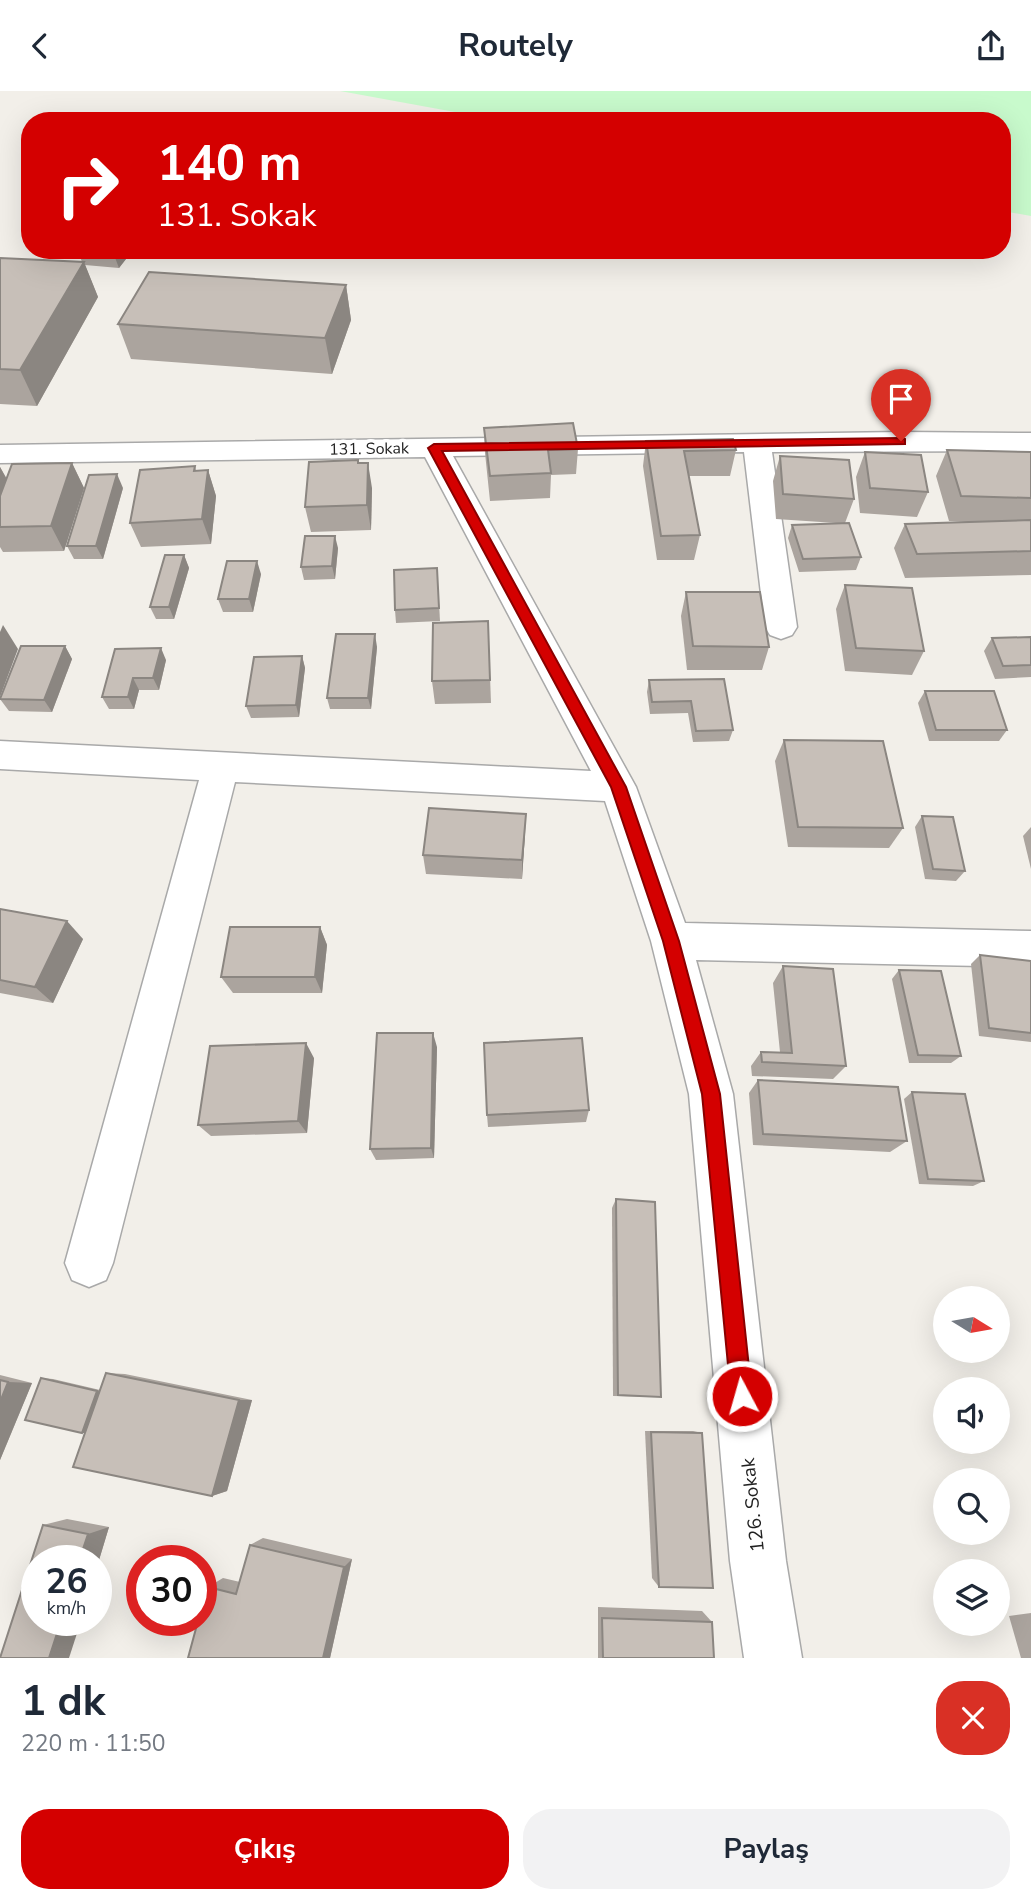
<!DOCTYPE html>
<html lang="tr">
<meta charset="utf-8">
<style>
:root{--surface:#fff;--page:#f2f2f3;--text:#1f2937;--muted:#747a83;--accent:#d40000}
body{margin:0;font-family:"Nunito Sans",sans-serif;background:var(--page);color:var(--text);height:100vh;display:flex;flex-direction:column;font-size:26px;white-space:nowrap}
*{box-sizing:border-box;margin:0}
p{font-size:23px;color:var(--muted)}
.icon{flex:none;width:38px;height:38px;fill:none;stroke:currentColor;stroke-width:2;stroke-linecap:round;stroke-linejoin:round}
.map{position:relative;height:1567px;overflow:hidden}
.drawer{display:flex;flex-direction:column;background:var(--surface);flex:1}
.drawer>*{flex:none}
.banner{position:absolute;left:21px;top:21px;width:990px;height:147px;border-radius:28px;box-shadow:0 7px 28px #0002;background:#d40000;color:#fff;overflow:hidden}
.needle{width:46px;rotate:101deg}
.buttons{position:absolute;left:933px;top:1195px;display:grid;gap:14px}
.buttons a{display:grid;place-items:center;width:77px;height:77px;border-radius:50%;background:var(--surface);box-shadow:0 7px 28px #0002;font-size:35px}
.speed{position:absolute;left:21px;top:1454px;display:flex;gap:14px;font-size:35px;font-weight:700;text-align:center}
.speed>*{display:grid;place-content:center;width:91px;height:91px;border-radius:50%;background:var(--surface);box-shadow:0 7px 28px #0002;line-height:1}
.speed small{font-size:18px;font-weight:400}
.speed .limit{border:10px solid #d22;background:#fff;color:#111}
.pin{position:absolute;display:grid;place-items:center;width:60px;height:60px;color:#fff;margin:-72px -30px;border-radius:50% 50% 50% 0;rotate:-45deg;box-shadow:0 0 7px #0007}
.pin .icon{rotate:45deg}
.me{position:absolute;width:77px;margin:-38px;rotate:354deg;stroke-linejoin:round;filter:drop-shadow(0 0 5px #0008)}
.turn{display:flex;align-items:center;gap:24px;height:147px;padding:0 21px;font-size:32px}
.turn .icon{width:91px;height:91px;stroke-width:2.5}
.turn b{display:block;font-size:49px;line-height:60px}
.round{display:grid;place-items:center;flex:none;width:74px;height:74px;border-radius:28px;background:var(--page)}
.overview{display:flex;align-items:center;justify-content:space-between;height:119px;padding:0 21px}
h1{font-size:42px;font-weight:700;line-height:52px}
.cta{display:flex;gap:14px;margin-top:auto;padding:14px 21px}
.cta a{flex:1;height:80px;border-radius:28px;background:var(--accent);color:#fff;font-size:28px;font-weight:700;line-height:80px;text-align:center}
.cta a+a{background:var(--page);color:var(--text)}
header{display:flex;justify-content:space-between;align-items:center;height:91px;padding:0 21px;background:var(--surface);font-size:32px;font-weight:700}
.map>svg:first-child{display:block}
.park{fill:#c8facc}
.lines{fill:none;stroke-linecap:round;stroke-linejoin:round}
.minor-casing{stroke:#a9a9a9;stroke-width:3}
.minor{fill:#fff;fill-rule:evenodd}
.wall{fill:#aba49e}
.shaded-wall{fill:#8b8681}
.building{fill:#c7bfb8;stroke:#8b8681;stroke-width:2}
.route{fill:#d40000;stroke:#8a0000;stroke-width:2}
.labels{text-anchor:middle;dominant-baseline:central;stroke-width:7;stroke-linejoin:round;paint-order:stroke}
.far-street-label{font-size:16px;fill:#222;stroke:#fff}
.street-label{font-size:19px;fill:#222;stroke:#fff}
</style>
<header><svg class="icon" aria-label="back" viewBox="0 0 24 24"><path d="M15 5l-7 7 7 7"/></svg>Routely<svg class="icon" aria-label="share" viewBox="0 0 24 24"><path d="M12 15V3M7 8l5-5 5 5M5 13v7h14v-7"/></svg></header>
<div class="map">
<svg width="1031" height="1567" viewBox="0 0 1031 1567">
<rect width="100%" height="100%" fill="#f2efe9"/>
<path class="park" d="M 340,0 L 1031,0 L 1031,125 L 1003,120 L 1003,30 L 504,30 Z"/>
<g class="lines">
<defs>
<path id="minor" d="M 901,341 L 1031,342 L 1031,360 L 772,361 L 797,536 L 792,544 L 781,548 L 770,544 L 765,536 L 744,361 L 453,365 L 636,696 L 685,832 L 1031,840 L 1031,876 L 696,869 L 733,1003 L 786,1470 L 802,1567 L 744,1567 L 730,1470 L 689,1003 L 651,850 L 605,710 L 235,691 L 113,1172 L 106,1189 L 89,1196 L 72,1189 L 65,1172 L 199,689 L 0,678 L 0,650 L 591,680 L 425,366 L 0,372 L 0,354 Z"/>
</defs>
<use href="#minor" class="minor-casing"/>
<use href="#minor" class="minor"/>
</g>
<g class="wall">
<path d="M 133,159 L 119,177 L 85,174 L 98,206 L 37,315 L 0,313 L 0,167 L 82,171 L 78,160 Z"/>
<path d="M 346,194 L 351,229 L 332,283 L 131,268 L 118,233 Z"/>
<path d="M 484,337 L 578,358 L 576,383 L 551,384 L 550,407 L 490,410 L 485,362 Z"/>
<path d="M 646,350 L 736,359 L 730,385 L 688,385 L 700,444 L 694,469 L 657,469 L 643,375 Z"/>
<path d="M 947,359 L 1031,361 L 1031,484 L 905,487 L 894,457 L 905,433 L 971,431 L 949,430 L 936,385 Z"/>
<path d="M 865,361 L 928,401 L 917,426 L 860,422 L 856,386 Z"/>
<path d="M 780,365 L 854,408 L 845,432 L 861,466 L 856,479 L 799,481 L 788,447 L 792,434 L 836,432 L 776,428 L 773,390 Z"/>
<path d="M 72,372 L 84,397 L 64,460 L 3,461 L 0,456 L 0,376 L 7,388 Z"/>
<path d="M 195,375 L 196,380 L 208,379 L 216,405 L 211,453 L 141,456 L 130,432 Z"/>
<path d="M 123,397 L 103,468 L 74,468 L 67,455 Z"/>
<path d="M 372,397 L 371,439 L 311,441 L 305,416 Z"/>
<path d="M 338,457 L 335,488 L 304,489 L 301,476 Z"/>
<path d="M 184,464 L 189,477 L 174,528 L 156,528 L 150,516 Z"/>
<path d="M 437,477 L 440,530 L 396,532 L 395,519 Z"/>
<path d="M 261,483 L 253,521 L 223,521 L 218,508 Z"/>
<path d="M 845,494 L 924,560 L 912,584 L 845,580 L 836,518 Z"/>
<path d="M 686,501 L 769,556 L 762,579 L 687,579 L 681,525 Z"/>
<path d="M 488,530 L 491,612 L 435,613 L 432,590 Z"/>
<path d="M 1031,546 L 1031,586 L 995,588 L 984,560 L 992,547 Z"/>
<path d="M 65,555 L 72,568 L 52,621 L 9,620 L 0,608 Z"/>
<path d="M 377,556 L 371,618 L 330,618 L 327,607 Z"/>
<path d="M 115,558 L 166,569 L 159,599 L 139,599 L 134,618 L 109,618 L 102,606 Z"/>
<path d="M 302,565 L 305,577 L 299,626 L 251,627 L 246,615 Z"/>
<path d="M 724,588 L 733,639 L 729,650 L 693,651 L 688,622 L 650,623 L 647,601 L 649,589 Z"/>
<path d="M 925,600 L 1007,639 L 999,650 L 929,650 L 918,612 Z"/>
<path d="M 784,649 L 903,737 L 889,757 L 788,756 L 775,670 Z"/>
<path d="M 922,725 L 965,780 L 956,790 L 925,788 L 915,736 Z"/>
<path d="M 1031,736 L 1031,778 L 1023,745 Z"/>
<path d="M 525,743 L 522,788 L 426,783 L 423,764 Z"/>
<path d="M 0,818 L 83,848 L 53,912 L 0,902 Z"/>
<path d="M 320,836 L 327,854 L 322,902 L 233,902 L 221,886 Z"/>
<path d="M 980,864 L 1031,870 L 1031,951 L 979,945 L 971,873 Z"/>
<path d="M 783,875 L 846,975 L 833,988 L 752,985 L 751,975 L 761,961 L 780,961 L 773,892 Z"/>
<path d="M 899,879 L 961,965 L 951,972 L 909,972 L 892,888 Z"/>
<path d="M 437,956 L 434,1067 L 376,1069 L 370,1058 Z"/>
<path d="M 314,967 L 307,1042 L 211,1045 L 198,1034 Z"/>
<path d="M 758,989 L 907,1050 L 890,1061 L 753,1054 L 749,1002 Z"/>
<path d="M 912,1001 L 984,1090 L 973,1095 L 919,1093 L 904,1008 Z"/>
<path d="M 589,1019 L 586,1031 L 488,1036 L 487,1024 Z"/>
<path d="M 616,1108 L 661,1306 L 613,1305 L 612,1117 Z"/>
<path d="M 106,1282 L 125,1283 L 252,1309 L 227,1400 L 212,1405 L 85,1342 L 41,1287 L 53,1288 L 100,1299 Z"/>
<path d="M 0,1284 L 32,1292 L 0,1369 Z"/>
<path d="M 645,1340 L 693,1340 L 702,1342 L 659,1496 L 652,1487 Z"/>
<path d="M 67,1428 L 109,1436 L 96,1479 L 96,1470 L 43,1434 Z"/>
<path d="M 263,1447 L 352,1468 L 330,1567 L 188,1567 L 208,1496 L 223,1487 L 240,1491 L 250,1454 Z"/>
<path d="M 598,1516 L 702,1520 L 712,1531 L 714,1567 L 598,1567 Z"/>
<path d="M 1031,1522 L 1031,1567 L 1021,1567 L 1009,1525 Z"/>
</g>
<g class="shaded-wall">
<path d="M 118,159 L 133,159 L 119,177 L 114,164 Z"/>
<path d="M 84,171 L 98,206 L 37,315 L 20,279 Z"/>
<path d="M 346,194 L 351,229 L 332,283 L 325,247 Z"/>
<path d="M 72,372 L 84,397 L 64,460 L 51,435 Z"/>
<path d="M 368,372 L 372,397 L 371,439 L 367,414 Z"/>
<path d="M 0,376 L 12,398 L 0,429 Z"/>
<path d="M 208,379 L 216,405 L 211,453 L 202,428 Z"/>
<path d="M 117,383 L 123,397 L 103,468 L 96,455 Z"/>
<path d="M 335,445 L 338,457 L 335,488 L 332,475 Z"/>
<path d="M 184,464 L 189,477 L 174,528 L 169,516 Z"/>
<path d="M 257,470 L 261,483 L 253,521 L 249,508 Z"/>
<path d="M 3,534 L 18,558 L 0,606 L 0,541 Z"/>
<path d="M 375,543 L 377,556 L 371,618 L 368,607 Z"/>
<path d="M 65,555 L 72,568 L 52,621 L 44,609 Z"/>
<path d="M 161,557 L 166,569 L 159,599 L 153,587 Z"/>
<path d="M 302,565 L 305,577 L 299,626 L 296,614 Z"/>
<path d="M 133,587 L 139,599 L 134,618 L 128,606 Z"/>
<path d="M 526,723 L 525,743 L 522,788 L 522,769 Z"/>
<path d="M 67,830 L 83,848 L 53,912 L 35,896 Z"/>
<path d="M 320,836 L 327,854 L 322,902 L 315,886 Z"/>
<path d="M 433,942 L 437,956 L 434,1067 L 431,1057 Z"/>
<path d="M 306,952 L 314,967 L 307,1042 L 298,1030 Z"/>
<path d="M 8,1291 L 32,1292 L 0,1369 L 0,1311 Z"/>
<path d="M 97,1300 L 108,1301 L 93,1342 L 82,1342 Z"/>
<path d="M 239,1309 L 252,1309 L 227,1400 L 212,1405 Z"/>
<path d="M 109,1436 L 96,1479 L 96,1470 L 79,1470 L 88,1443 Z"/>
<path d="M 352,1468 L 330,1567 L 323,1567 L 344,1476 Z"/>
<path d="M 61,1530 L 81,1530 L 69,1567 L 49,1567 Z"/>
</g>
<g class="building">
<path d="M 78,159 L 118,159 L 114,164 L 78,160 Z"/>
<path d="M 0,167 L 84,171 L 20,279 L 0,278 Z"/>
<path d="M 149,181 L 346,194 L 325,247 L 118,233 Z"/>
<path d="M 573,332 L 578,358 L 548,359 L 551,382 L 490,385 L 484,337 Z"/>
<path d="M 733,348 L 736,359 L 684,360 L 700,444 L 661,445 L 646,350 Z"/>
<path d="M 947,359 L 1031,361 L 1031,407 L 961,405 Z"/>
<path d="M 865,361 L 921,364 L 928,401 L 870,397 Z"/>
<path d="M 780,365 L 849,369 L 854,408 L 783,403 Z"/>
<path d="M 358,369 L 358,372 L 368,372 L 367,414 L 305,416 L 309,371 Z"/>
<path d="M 72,372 L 51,435 L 0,436 L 0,405 L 12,373 Z"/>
<path d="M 195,375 L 194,380 L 208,379 L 202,428 L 130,432 L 140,379 Z"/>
<path d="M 117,383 L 96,455 L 67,455 L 89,384 Z"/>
<path d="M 1031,429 L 1031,460 L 917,463 L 905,433 Z"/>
<path d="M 849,432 L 861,466 L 803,468 L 792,434 Z"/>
<path d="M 305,445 L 335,445 L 332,475 L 301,476 Z"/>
<path d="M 165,464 L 184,464 L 169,516 L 150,516 Z"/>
<path d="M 227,470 L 257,470 L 249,508 L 218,508 Z"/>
<path d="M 437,477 L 439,517 L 395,519 L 394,479 Z"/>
<path d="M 845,494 L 912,497 L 924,560 L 856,557 Z"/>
<path d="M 686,501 L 760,501 L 769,556 L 693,555 Z"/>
<path d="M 488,530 L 490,589 L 432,590 L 433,532 Z"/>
<path d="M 336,543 L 375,543 L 368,607 L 327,607 Z"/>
<path d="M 1031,546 L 1031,574 L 1003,575 L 992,547 Z"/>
<path d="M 21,555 L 65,555 L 44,609 L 0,608 Z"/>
<path d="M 161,557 L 153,587 L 133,587 L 128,606 L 102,606 L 115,558 Z"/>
<path d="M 302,565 L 296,614 L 246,615 L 254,566 Z"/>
<path d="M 724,588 L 733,639 L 696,640 L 691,610 L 652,611 L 649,589 Z"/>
<path d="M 925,600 L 994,600 L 1007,639 L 936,639 Z"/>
<path d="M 784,649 L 883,650 L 903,737 L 798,736 Z"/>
<path d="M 429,717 L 526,723 L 522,769 L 423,764 Z"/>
<path d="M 922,725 L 953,726 L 965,780 L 933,778 Z"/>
<path d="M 0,818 L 67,830 L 35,896 L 0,889 Z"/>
<path d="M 230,836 L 320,836 L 315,886 L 221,886 Z"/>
<path d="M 980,864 L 1031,870 L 1031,942 L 989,937 Z"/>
<path d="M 783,875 L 833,878 L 846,975 L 762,971 L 761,961 L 792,962 Z"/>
<path d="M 899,879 L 941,880 L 961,965 L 918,964 Z"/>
<path d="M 377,942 L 433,942 L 431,1057 L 370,1058 Z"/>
<path d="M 582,947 L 589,1019 L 487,1024 L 484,952 Z"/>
<path d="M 306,952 L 298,1030 L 198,1034 L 210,955 Z"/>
<path d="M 758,989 L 898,996 L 907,1050 L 763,1043 Z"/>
<path d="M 912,1001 L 965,1003 L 984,1090 L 928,1088 Z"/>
<path d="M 616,1108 L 655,1111 L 661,1306 L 618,1304 Z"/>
<path d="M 106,1282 L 239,1309 L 212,1405 L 73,1376 Z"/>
<path d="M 41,1287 L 97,1300 L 82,1342 L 25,1329 Z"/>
<path d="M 0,1289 L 8,1291 L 0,1311 Z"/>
<path d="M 651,1341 L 702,1342 L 713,1497 L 659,1496 Z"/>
<path d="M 43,1434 L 88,1443 L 79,1470 L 37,1470 L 37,1530 L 61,1530 L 49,1567 L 0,1567 Z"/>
<path d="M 250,1454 L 344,1476 L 323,1567 L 188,1567 L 198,1530 L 201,1530 L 201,1519 L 208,1496 L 236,1503 Z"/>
<path d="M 602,1527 L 712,1531 L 714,1567 L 603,1567 Z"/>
</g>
<path class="route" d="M 901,347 L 905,348 L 905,353 L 442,360 L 626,696 L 679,850 L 720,1003 L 752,1305 L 749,1312 L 742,1316 L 734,1312 L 731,1305 L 702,1003 L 663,850 L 611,696 L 428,357 L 434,353 Z"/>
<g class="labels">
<g class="far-street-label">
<text transform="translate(369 358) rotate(-1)">131. Sokak</text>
</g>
<g class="street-label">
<text transform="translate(753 1414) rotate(-96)">126. Sokak</text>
</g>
</g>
</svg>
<div class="buttons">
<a><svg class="needle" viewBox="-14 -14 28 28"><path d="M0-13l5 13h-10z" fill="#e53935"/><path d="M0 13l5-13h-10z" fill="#747a83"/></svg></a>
<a><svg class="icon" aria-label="sound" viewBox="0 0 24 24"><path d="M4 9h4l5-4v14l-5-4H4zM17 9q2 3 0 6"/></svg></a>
<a><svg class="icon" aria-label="search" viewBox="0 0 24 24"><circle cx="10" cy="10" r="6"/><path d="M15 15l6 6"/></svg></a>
<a><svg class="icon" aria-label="layers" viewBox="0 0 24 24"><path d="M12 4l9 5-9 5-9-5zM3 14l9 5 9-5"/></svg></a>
</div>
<div class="speed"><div>26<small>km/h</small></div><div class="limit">30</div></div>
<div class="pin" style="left:901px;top:350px;background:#d93025"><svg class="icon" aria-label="arrive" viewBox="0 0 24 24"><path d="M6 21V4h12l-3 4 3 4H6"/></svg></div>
<svg class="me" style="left:742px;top:1305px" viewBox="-20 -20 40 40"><circle r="17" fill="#d40000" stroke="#fff" stroke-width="3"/><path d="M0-11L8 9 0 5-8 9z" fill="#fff"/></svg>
<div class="banner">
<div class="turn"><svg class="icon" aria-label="right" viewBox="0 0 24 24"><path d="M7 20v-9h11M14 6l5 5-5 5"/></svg><div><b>140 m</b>131. Sokak</div></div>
</div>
</div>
<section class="drawer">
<div class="overview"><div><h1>1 dk</h1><p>220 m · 11:50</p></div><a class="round" style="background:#d93025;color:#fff"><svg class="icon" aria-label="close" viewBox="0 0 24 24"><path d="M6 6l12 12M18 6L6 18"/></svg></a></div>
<div class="cta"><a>Çıkış</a><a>Paylaş</a></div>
</section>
